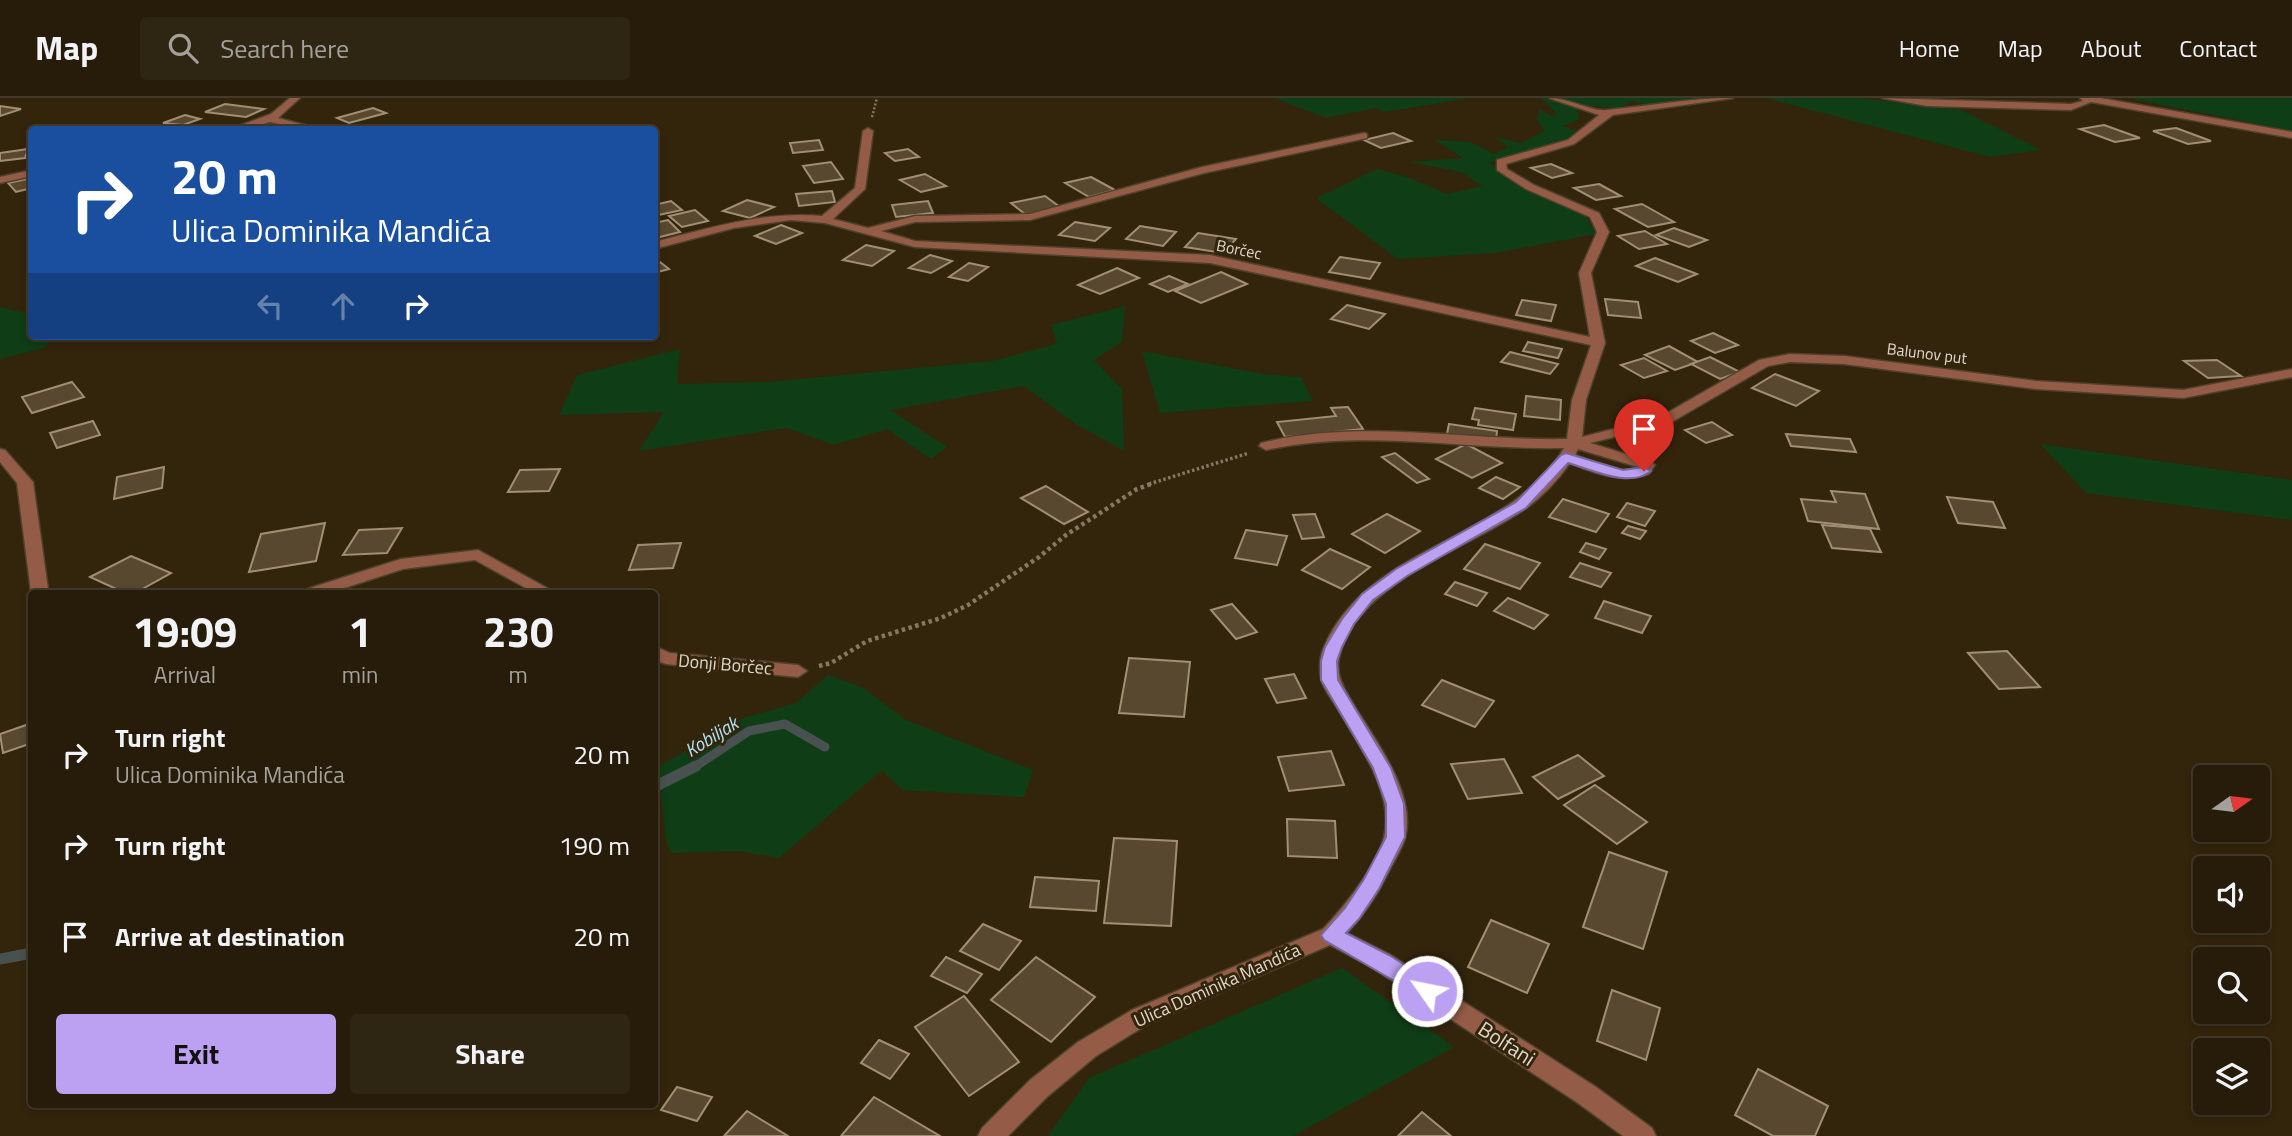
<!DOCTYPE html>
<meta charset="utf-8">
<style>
:root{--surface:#261c09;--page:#2e2512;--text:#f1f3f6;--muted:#a4a19c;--line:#423a2a;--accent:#bca0f2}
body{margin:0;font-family:"Titillium Web",sans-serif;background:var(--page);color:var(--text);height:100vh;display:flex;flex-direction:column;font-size:26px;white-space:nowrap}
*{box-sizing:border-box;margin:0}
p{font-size:23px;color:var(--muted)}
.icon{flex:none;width:38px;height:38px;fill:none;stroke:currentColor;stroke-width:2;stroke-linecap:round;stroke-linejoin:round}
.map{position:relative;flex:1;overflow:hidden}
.details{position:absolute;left:28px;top:492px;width:630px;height:518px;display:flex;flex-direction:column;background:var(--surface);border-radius:7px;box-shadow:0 4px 10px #0003,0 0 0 2px var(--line)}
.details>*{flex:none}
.banner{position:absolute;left:28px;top:28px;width:630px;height:214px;border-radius:7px;box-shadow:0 4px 10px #0003,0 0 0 2px var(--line);background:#1a4fa0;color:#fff;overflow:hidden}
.needle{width:46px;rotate:76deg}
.tools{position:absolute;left:2193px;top:667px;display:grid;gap:14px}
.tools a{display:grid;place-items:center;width:77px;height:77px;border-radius:7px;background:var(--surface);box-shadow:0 4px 10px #0003,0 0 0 2px var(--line);font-size:35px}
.pin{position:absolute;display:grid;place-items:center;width:60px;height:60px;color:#fff;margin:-72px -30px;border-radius:50% 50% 50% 0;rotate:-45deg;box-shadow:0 0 7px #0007}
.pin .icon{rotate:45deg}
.me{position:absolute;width:77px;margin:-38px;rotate:303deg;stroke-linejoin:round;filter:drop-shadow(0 0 5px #0008)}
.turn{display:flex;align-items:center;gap:24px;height:147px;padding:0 28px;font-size:32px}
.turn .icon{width:91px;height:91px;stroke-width:2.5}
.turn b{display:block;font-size:49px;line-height:60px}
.lanes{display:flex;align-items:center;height:66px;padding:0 28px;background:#0003;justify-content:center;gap:35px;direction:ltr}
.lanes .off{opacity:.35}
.eta{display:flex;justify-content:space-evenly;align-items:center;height:119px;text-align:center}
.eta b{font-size:42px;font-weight:700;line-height:49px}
.primary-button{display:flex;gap:14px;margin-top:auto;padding:14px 28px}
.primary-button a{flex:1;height:80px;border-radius:7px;background:var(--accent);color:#111;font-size:28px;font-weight:700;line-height:80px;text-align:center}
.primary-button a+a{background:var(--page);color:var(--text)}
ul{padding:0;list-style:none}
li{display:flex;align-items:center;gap:21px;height:91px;padding:0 28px}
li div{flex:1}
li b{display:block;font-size:26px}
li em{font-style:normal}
header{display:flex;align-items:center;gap:42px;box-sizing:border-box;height:98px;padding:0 35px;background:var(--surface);border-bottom:2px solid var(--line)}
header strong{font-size:33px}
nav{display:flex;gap:38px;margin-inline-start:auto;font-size:24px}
.search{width:490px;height:63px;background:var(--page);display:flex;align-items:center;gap:18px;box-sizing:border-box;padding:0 24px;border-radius:7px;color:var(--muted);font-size:26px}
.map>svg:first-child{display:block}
.green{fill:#0f3d16}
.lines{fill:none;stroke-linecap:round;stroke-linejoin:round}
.stream-far1{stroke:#495150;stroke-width:9}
.stream{stroke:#495150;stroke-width:11}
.building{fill:#58482f;stroke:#a18f74;stroke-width:2}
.minor-casing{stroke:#4f412a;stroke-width:3}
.path-far2{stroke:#857865;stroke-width:2.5;stroke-dasharray:2 2;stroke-linecap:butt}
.path-far1{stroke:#857865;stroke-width:3.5;stroke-dasharray:2.5 2.5;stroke-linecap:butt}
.path{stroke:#857865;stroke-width:4.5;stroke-dasharray:3.5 3.5;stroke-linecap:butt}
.minor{fill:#945c46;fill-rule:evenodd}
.route{fill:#bca0f2;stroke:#7a689d;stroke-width:2}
.labels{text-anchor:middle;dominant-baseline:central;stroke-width:6;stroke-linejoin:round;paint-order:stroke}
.far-street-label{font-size:16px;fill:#e0d6c8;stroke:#33250c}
.street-label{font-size:18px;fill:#e0d6c8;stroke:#33250c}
.water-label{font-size:19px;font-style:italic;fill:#aee4f6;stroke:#33250c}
.near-street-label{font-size:21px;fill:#e0d6c8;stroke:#33250c}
</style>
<header>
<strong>Map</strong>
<div class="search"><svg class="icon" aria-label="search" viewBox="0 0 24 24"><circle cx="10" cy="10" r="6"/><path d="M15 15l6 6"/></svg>Search here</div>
<nav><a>Home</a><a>Map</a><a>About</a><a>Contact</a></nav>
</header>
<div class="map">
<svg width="2292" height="1038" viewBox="0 0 2292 1038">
<rect width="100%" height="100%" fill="#33250c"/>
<g class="green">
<path d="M 1275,0 L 1470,0 L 1385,14 L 1376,10 L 1326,20 Z"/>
<path d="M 1541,0 L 1705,0 L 1645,7 L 1633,3 L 1618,10 L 1578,7 L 1579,21 L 1563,28 L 1577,33 L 1563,43 L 1489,65 L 1548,101 L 1585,117 L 1596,136 L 1495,155 L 1398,161 L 1316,100 L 1377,71 L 1407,79 L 1448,96 L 1482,88 L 1461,74 L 1409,64 L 1463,60 L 1435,42 L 1471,44 L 1494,56 L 1509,49 L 1494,39 L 1521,45 L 1545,33 L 1537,22 L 1540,11 L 1551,18 L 1557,16 Z"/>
<path d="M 1766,0 L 1857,0 L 1959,11 L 2041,52 L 1990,59 Z"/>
<path d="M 2292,0 L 2292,33 L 2132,1 L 2133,0 Z"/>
<path d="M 1125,208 L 1122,244 L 1094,262 L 1122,291 L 1124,353 L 1074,325 L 1024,288 L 890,312 L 947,349 L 931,361 L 887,331 L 834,347 L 786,330 L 639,353 L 664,314 L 559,317 L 577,277 L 680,251 L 677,286 L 769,284 L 992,263 L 1057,246 L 1051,227 Z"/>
<path d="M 0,209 L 31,216 L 32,238 L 56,238 L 43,250 L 0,261 Z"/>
<path d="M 1142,253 L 1263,276 L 1301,279 L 1313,303 L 1160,315 Z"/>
<path d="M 2040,346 L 2292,382 L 2292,422 L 2086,395 Z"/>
<path d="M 828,577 L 862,589 L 906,622 L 1033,672 L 1024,699 L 902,692 L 882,672 L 779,760 L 739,753 L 671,755 L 666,743 L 658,669 L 743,620 L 796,605 Z"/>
<path d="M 1342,870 L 1454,949 L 1293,1038 L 1048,1038 L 1089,980 Z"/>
</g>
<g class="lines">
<path class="stream-far1" d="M 693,670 L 749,633 L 785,626 L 825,649"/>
<g class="stream">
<path d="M 654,689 L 696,668"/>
<path d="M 0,861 L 32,855"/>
</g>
</g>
<g class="building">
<path d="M 225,6 L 264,11 L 246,19 L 205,14 Z"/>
<path d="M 0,8 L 21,11 L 0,18 Z"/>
<path d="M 373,10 L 386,15 L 349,25 L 337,20 Z"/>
<path d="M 185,17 L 200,21 L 183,27 L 163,25 Z"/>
<path d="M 2104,27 L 2140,40 L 2115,44 L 2080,31 Z"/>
<path d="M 2176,30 L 2211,43 L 2188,46 L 2153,33 Z"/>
<path d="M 1393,35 L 1411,43 L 1381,50 L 1364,42 Z"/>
<path d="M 819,42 L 823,52 L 793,55 L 790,45 Z"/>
<path d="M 28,51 L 25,60 L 0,63 L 0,55 Z"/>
<path d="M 908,51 L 919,59 L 895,63 L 885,55 Z"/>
<path d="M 831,64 L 843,81 L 814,85 L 803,68 Z"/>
<path d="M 1551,66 L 1572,75 L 1552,80 L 1531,70 Z"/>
<path d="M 925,76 L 946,88 L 921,94 L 900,82 Z"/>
<path d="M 1091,79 L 1115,92 L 1089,99 L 1065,85 Z"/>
<path d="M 32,80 L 32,90 L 16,94 L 8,85 Z"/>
<path d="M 1599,86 L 1621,98 L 1596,102 L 1574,90 Z"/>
<path d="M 832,93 L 835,104 L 799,108 L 796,96 Z"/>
<path d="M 1045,98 L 1060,109 L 1026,117 L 1011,105 Z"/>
<path d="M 747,102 L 774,109 L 750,120 L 723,113 Z"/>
<path d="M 671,103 L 682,112 L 654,118 L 654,107 Z"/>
<path d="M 928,103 L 933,115 L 896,119 L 892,107 Z"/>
<path d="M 1642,106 L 1674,124 L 1648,129 L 1615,111 Z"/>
<path d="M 695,112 L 708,123 L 682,129 L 669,118 Z"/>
<path d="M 668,122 L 680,134 L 656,140 L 654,125 Z"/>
<path d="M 1075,124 L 1110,130 L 1095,143 L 1059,137 Z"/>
<path d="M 781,127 L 802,135 L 776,146 L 755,138 Z"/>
<path d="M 1140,128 L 1176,134 L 1163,148 L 1126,141 Z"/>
<path d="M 1674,130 L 1707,142 L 1689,149 L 1656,137 Z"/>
<path d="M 1645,133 L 1667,146 L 1639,151 L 1618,138 Z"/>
<path d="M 1198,135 L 1236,141 L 1223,155 L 1185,149 Z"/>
<path d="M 866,147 L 894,153 L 872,168 L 843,162 Z"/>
<path d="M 930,157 L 952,163 L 931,175 L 909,170 Z"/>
<path d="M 1340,159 L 1380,165 L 1370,181 L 1329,174 Z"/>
<path d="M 1655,160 L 1697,176 L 1678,184 L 1636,168 Z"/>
<path d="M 654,161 L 656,161 L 669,171 L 654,175 Z"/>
<path d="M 969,165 L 988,169 L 968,183 L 949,179 Z"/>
<path d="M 1117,170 L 1139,180 L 1100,196 L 1078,187 Z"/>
<path d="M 1221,174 L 1247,186 L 1201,205 L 1175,193 Z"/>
<path d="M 1169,178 L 1188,186 L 1168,194 L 1150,186 Z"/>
<path d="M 1605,201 L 1638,204 L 1641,220 L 1608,217 Z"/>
<path d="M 1522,202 L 1556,207 L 1551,223 L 1516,217 Z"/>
<path d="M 1347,207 L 1385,216 L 1369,231 L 1331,221 Z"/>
<path d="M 1713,235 L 1738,247 L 1715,255 L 1691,243 Z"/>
<path d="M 1528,244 L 1562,251 L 1558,260 L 1523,253 Z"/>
<path d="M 1669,248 L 1698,264 L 1675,272 L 1645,257 Z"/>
<path d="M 1510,254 L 1558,266 L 1550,276 L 1501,264 Z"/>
<path d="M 1710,259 L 1740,274 L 1720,281 L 1691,266 Z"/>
<path d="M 1644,260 L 1667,273 L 1644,280 L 1621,267 Z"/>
<path d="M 2217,262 L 2241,278 L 2208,280 L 2184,263 Z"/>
<path d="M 1775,276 L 1819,293 L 1796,308 L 1752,290 Z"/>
<path d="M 72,284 L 84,299 L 32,315 L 22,299 Z"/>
<path d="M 1526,298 L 1561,302 L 1560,322 L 1524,318 Z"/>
<path d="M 1348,309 L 1363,331 L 1285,339 L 1277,324 L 1336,318 L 1331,310 Z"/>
<path d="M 1475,310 L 1516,316 L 1513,332 L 1478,327 L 1479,322 L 1472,321 Z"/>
<path d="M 93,323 L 100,337 L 57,350 L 50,335 Z"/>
<path d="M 1712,324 L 1732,337 L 1706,345 L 1685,332 Z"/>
<path d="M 1449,326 L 1497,333 L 1496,343 L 1447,336 Z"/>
<path d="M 1786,336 L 1850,341 L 1856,354 L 1791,348 Z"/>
<path d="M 1466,346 L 1502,365 L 1472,380 L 1436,361 Z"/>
<path d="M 1395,355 L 1429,381 L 1417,385 L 1382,359 Z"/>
<path d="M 164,369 L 162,390 L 114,401 L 117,379 Z"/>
<path d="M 560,371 L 549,393 L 508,394 L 520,372 Z"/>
<path d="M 1496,379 L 1520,389 L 1503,401 L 1479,390 Z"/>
<path d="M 1046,388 L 1088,414 L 1064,426 L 1021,400 Z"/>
<path d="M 1831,393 L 1865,396 L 1879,431 L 1808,423 L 1801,401 L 1836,404 Z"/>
<path d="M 1947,399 L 1993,404 L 2005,430 L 1958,425 Z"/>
<path d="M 1563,401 L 1609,416 L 1596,434 L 1549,419 Z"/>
<path d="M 1627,405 L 1655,413 L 1645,428 L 1617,419 Z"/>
<path d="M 1315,416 L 1324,439 L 1302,441 L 1293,417 Z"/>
<path d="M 1387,416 L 1420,433 L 1385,455 L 1352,436 Z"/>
<path d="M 325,425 L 316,463 L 249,474 L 261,436 Z"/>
<path d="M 1822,427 L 1870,431 L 1881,454 L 1832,450 Z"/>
<path d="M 1628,428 L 1646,433 L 1640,441 L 1622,435 Z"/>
<path d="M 402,430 L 387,455 L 343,457 L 359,432 Z"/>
<path d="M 1246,432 L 1287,438 L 1277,467 L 1235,460 Z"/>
<path d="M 681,445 L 673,470 L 629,472 L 638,447 Z"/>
<path d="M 1586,445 L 1606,451 L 1599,461 L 1580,454 Z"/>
<path d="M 1485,446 L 1540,465 L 1520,491 L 1464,471 Z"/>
<path d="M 1330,451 L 1370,469 L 1342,491 L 1302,472 Z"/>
<path d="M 131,458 L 171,475 L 135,495 L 125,495 L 90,479 Z"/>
<path d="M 1580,465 L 1611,475 L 1601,489 L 1570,479 Z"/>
<path d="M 1455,484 L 1487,495 L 1477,508 L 1445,496 Z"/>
<path d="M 1508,500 L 1548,517 L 1534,531 L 1494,513 Z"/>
<path d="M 1604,503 L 1651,518 L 1642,535 L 1595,520 Z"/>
<path d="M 1232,506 L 1257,534 L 1236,541 L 1211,512 Z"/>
<path d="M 2007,553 L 2040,589 L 1999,591 L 1968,555 Z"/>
<path d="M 1129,560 L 1190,564 L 1184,619 L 1119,615 Z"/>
<path d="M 1294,576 L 1306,600 L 1277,605 L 1265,581 Z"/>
<path d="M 1442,582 L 1494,603 L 1475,629 L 1422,607 Z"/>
<path d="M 32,625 L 32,645 L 3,655 L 0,636 Z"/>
<path d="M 1331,653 L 1344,687 L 1289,693 L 1278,659 Z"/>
<path d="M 1578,657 L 1604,678 L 1558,701 L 1533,679 Z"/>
<path d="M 1504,661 L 1522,695 L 1468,701 L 1451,666 Z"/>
<path d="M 1595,687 L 1647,724 L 1617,746 L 1564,707 Z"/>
<path d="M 1287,721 L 1335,723 L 1337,760 L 1288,758 Z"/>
<path d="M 1114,740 L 1177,743 L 1171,828 L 1104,825 Z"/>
<path d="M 1609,754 L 1667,774 L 1643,851 L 1583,829 Z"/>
<path d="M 1035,779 L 1099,783 L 1096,813 L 1030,809 Z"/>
<path d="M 1491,822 L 1549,846 L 1527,895 L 1468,869 Z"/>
<path d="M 983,826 L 1021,843 L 999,872 L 960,853 Z"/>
<path d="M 946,859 L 982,876 L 967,895 L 931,878 Z"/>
<path d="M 1036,859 L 1095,899 L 1051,944 L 991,902 Z"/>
<path d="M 1612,892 L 1660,910 L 1646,962 L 1597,943 Z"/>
<path d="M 964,898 L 1019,964 L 969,998 L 915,929 Z"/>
<path d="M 879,942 L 909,956 L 890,981 L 861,965 Z"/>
<path d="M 1758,971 L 1828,1008 L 1815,1038 L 1773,1038 L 1735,1017 Z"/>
<path d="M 677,989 L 712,999 L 697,1023 L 661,1012 Z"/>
<path d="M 874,999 L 940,1038 L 841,1038 Z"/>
<path d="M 747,1013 L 788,1038 L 724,1038 Z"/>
<path d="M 1422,1014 L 1451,1038 L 1398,1038 Z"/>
</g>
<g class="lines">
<defs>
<g id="minor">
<path d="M 290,0 L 300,0 L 278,20 L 324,32 L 305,32 L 270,24 L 245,32 L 228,32 L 271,16 Z"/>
<path d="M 1549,0 C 1569,0 1591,14 1607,12 C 1649,8 1690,0 1733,0 L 1613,17 L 1574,46 L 1506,66 L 1507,71 L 1534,87 L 1599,115 L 1609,134 L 1591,175 L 1605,245 L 1586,302 L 1582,339 L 1660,319 L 1759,262 L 1790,256 L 1844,258 L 2036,283 L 2183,292 L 2292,271 L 2292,279 L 2183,300 L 2036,291 L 1844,266 L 1790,264 L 1768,268 L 1670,325 L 1590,345 L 1652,364 L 1655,367 L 1649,376 C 1621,385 1597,376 1570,365 C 1559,381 1541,400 1525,411 C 1470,450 1354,485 1339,560 C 1335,579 1346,593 1355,609 C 1376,643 1417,697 1405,740 C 1402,751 1394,763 1389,773 C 1378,796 1364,817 1347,835 L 1389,856 L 1596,989 L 1652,1030 L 1656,1038 L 1623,1038 L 1578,1005 L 1373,870 L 1330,847 L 1148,926 L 1096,958 L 1048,998 L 1008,1038 L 978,1038 L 982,1030 L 1030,982 L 1078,944 L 1132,912 L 1323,831 C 1343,810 1378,767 1384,739 C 1395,693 1357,645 1336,608 C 1331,600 1322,589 1321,580 C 1319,570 1320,558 1324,549 C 1369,445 1509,444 1564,350 C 1465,352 1363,330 1266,352 L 1259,348 L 1261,345 C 1361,320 1466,343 1567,341 L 1572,302 L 1591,247 L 1210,165 L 915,149 L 825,125 L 791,122 L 734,130 L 654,151 L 654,144 C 710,130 764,113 822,118 L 855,90 L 863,33 L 868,30 L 873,33 L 865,91 L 833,121 L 868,130 L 915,118 L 1030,116 L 1202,69 L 1364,35 L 1367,36 L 1367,40 L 1204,75 L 1030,122 L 915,124 L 881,133 L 915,143 L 1210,157 L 1590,239 L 1579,175 L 1597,134 L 1590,119 L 1526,91 L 1497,72 L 1497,62 L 1568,42 L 1599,17 ZM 1578,351 L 1638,369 C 1618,378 1594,364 1575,357 Z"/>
<path d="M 1882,0 L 2071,6 L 2083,3 L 2080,0 L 2100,0 L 2292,34 L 2292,40 L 2091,4 L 2071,12 L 1927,8 Z"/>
<path d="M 32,72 L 32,78 L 0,85 L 0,79 Z"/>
<path d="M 0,351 L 5,352 L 33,384 L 48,491 L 51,495 L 31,494 L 17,385 L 0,364 Z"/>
<path d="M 478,452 L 556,495 L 535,495 L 475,462 L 403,471 L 329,495 L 304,495 L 307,491 L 401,461 Z"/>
<path d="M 654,548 L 670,555 L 798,567 L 807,573 L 798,579 L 666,566 L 654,562 Z"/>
</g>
</defs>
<use href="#minor" class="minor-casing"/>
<path class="path-far2" d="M 872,19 L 877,0"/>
<path class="path-far1" d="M 1149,386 L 1249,355"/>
<path class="path" d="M 819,568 L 831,565 L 867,543 L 941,520 L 968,507 L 1039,459 L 1066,437 L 1137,391 L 1154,385"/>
<use href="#minor" class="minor"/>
</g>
<path class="route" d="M 1566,355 L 1623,372 L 1644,369 L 1651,373 C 1630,391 1591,371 1568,365 L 1526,410 L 1407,478 L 1373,502 L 1354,526 L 1342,549 L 1337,563 L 1338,582 L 1391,670 L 1404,706 L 1405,739 L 1379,791 L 1359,821 L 1346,835 L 1389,857 L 1435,886 L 1438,893 L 1435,899 L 1427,902 L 1324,842 L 1321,837 L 1345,810 L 1364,781 L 1386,739 L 1386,706 L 1373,670 L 1321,582 L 1321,563 L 1325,549 L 1342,521 L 1362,496 L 1396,471 L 1516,404 L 1561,357 Z"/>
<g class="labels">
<g class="far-street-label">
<text transform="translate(1239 151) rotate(11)">Borčec</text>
<text transform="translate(1927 255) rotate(7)">Balunov put</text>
</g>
<g class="street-label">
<text transform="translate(725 566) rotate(5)">Donji Borčec</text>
<text transform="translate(1217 887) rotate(-24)">Ulica Dominika Mandića</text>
</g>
<g class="water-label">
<text transform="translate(711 638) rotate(-32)">Kobiljak</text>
</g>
<g class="near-street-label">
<text transform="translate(1507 945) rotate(33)">Bolfani</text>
</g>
</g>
</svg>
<div class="tools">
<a><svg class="needle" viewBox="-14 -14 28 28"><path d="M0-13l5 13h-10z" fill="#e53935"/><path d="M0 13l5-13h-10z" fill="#a4a19c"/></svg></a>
<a><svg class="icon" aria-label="sound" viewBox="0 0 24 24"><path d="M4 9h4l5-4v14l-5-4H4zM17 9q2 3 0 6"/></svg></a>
<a><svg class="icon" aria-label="search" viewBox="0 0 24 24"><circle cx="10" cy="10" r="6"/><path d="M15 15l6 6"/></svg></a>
<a><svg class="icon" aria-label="layers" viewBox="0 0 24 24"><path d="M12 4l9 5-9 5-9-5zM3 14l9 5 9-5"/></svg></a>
</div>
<div class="pin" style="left:1644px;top:373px;background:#d93025"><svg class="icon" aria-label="arrive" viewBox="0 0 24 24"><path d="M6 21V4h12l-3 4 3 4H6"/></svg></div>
<svg class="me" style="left:1427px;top:893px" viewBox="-20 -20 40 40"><circle r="17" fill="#bca0f2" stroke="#fff" stroke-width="3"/><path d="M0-11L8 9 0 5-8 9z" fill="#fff"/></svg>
<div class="banner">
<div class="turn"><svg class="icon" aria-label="right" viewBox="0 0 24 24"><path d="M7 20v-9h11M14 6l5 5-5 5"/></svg><div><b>20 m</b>Ulica Dominika Mandića</div></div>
<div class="lanes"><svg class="icon off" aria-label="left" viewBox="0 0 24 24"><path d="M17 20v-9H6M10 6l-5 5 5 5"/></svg><svg class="icon off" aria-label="ahead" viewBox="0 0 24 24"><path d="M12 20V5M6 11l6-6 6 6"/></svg><svg class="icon" aria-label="right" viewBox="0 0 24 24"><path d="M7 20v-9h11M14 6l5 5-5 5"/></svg></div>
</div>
<section class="details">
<div class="eta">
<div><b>19:09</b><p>Arrival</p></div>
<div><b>1</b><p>min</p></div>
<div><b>230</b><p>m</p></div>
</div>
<ul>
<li><svg class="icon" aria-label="right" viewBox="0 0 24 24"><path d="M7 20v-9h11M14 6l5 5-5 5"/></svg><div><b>Turn right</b><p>Ulica Dominika Mandića</p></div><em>20 m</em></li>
<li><svg class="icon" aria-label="right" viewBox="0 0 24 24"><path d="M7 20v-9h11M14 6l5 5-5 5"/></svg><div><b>Turn right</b></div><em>190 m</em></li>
<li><svg class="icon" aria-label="arrive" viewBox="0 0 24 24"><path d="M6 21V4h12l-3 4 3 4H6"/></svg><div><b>Arrive at destination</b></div><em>20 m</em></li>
</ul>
<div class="primary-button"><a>Exit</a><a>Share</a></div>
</section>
</div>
